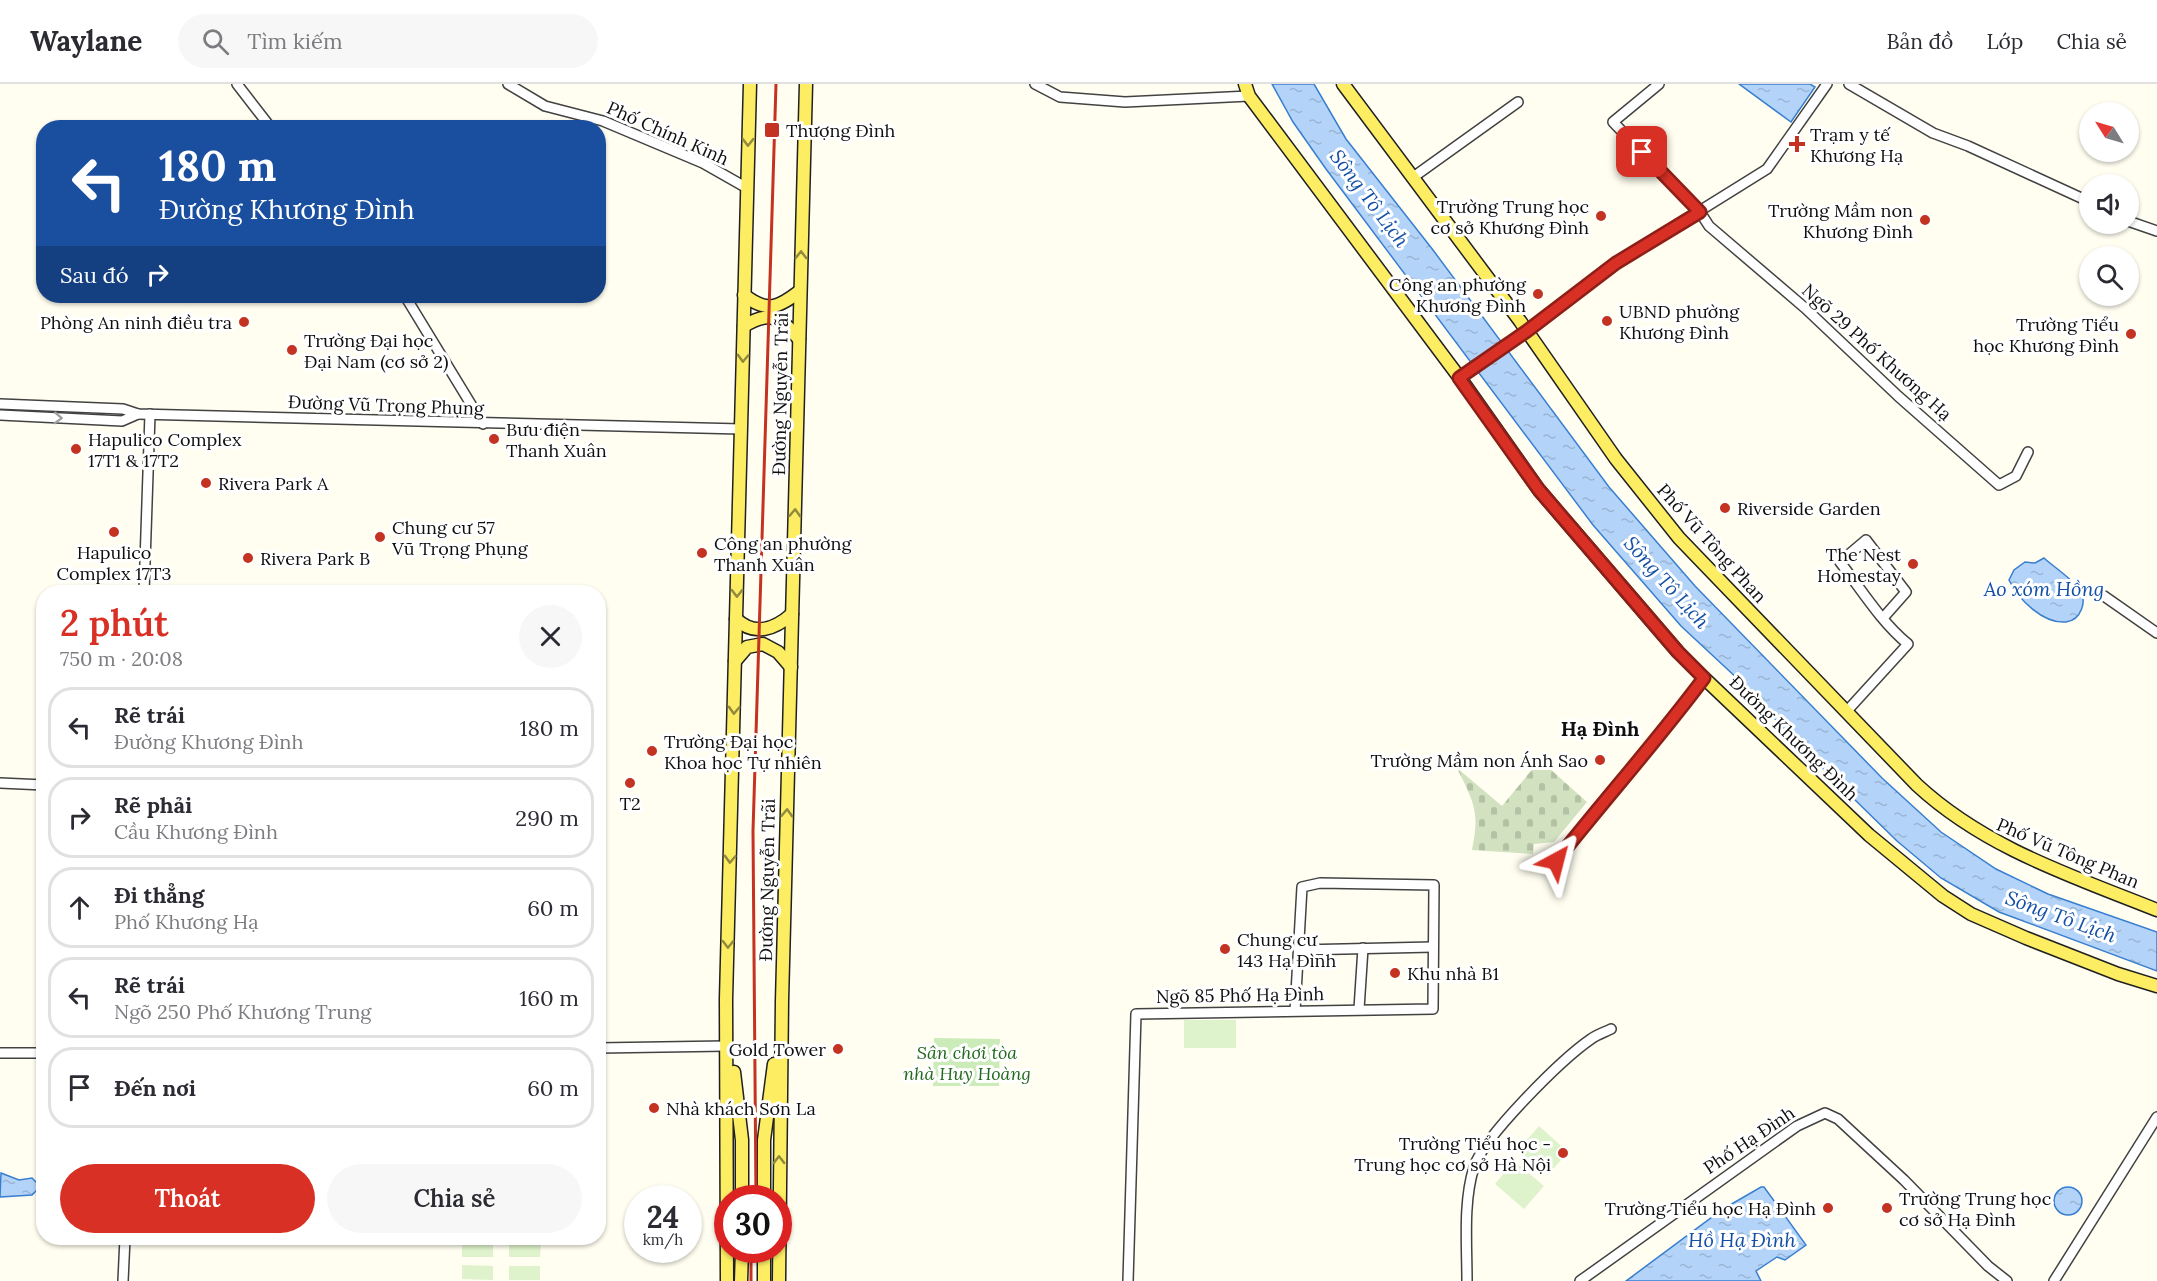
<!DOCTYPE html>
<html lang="vi">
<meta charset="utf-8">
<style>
:root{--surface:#fff;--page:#f7f7f7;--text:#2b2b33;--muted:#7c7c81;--line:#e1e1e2;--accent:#d93025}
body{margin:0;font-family:Lora,serif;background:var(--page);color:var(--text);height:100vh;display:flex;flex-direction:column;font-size:22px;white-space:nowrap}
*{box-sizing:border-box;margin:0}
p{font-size:20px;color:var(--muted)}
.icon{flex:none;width:33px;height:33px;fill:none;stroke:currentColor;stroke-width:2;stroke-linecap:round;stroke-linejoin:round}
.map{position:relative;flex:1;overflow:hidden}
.panel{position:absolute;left:36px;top:501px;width:570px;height:660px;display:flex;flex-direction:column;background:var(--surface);border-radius:24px;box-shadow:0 2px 4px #0004}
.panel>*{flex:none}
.guide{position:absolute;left:36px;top:36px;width:570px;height:183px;border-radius:24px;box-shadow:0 2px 4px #0004;background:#1a4fa0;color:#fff;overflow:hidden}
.needle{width:39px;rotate:307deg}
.fabs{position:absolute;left:2079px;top:18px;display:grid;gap:12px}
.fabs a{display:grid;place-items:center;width:60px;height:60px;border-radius:50%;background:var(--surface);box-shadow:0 2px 4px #0004;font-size:30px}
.speed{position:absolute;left:624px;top:1101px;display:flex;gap:12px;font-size:30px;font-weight:700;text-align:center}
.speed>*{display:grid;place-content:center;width:78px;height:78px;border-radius:50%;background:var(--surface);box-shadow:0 2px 4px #0004;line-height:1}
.speed small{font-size:15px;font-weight:400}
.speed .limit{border:9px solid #d22;background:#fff;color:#111}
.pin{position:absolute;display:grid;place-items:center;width:51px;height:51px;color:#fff;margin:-26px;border-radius:12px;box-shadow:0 3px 9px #0006}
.me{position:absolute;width:66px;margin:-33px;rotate:38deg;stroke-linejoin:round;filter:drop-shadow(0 0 4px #0008)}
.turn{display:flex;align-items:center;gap:21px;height:126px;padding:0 24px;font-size:27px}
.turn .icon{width:78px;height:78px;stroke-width:2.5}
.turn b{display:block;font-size:42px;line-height:51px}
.then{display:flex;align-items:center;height:57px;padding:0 24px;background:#0003;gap:12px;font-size:22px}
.round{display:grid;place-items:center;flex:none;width:63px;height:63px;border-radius:32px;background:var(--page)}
.overview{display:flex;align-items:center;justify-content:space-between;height:102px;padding:0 24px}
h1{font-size:36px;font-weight:600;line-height:45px;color:var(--accent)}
.primary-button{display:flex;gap:12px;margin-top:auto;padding:12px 24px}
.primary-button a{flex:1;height:69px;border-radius:36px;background:var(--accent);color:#fff;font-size:24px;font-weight:600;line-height:69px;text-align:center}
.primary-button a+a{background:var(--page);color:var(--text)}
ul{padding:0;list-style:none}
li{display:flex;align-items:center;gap:18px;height:81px;margin:0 12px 9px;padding:0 12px;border:3px solid var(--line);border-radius:24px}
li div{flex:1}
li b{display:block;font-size:22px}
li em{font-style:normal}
header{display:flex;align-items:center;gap:36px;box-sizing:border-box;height:84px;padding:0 30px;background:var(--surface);border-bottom:2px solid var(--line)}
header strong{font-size:28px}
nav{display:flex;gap:33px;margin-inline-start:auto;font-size:21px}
.search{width:420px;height:54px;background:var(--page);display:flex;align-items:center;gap:15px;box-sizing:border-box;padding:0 21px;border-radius:33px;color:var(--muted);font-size:22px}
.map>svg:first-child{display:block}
.cemetery{fill:url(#cemetery-stones)}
.park{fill:#cbebb8}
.pitch{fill:#def2cb}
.water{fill:url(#water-ripples);stroke:#387ed1;stroke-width:1.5}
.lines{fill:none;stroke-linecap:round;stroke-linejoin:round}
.minor-casing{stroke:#424242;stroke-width:12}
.major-casing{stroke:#202020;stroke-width:15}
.minor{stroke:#fff;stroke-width:9}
.major{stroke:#fced63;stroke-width:12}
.rail{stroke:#c43222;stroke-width:3}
.oneway{stroke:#91893d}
.oneway2{stroke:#9f9f9f}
.route-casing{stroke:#8d1f18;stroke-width:15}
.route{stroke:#d93025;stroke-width:10}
.poi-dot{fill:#c43222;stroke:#fff;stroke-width:2}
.labels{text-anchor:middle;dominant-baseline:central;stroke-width:6;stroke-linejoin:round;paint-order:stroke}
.poi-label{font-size:18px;fill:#0f0f0f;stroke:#fff;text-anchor:start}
.street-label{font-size:18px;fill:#0f0f0f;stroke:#fff}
.park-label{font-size:18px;font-style:italic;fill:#21691c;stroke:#fff}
.water-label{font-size:20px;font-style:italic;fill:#1350a5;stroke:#fff}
.neighbourhood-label{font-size:20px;font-weight:bold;fill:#0f0f0f;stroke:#fff}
</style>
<header>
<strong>Waylane</strong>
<div class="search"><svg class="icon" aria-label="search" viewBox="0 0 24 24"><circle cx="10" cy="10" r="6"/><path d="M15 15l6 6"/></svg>Tìm kiếm</div>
<nav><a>Bản đồ</a><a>Lớp</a><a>Chia sẻ</a></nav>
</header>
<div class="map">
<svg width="2157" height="1197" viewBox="0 0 2157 1197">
<defs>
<pattern id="cemetery-stones" width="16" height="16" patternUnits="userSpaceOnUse" patternTransform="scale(1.5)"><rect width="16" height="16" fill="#d2e2c0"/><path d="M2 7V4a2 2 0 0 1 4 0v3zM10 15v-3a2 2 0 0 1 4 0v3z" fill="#b3c1a4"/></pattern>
<pattern id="water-ripples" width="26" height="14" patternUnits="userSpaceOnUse" patternTransform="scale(1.5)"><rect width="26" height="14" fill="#b3d4f8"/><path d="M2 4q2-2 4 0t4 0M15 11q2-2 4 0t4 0" fill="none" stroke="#99b5d3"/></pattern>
</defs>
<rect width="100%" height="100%" fill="#fffef0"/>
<path class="cemetery" d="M 1540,676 L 1587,718 L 1554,758 L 1534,760 L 1533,770 L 1472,766 C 1480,727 1474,719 1457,684 L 1502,722 Z"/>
<path class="park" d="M 934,954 L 1000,955 L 999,1002 L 933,1002 Z"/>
<g class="pitch">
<rect x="1184" y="936" width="52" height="28"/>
<path d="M 1539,1042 L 1568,1068 L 1548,1091 L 1518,1066 Z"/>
<path d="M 1514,1077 L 1544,1102 L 1524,1125 L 1495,1100 Z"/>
<rect x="462" y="1159" width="31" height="14"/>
<path d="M 509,1159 L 541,1159 L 540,1173 L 509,1173 Z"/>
<path d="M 462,1181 L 493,1182 L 493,1196 L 462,1195 Z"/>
<rect x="509" y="1182" width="31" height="14"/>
</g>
<g class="water">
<path d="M 1272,0 L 1314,0 L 1346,55 L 1433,166 L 1609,403 L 1695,502 L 1882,694 L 1941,748 L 1996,785 L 2048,810 L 2157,848 L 2157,887 L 1999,828 L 1941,794 L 1897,757 L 1805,667 L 1740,597 L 1681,542 L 1593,441 L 1326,85 L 1293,38 Z"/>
<path d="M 1739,0 L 1810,0 L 1815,3 L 1791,38 Z"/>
<path d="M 2044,474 C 2055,484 2070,493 2079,505 C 2088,517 2081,536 2066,538 C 2043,540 2018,515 2009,496 L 2014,486 L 2025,478 L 2035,479 Z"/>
<path d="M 1,1089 L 19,1096 L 32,1094 L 38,1100 L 37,1106 L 32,1111 L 0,1113 Z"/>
<path d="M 1761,1103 L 1764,1103 L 1806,1161 L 1785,1176 L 1777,1173 L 1756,1187 L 1761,1197 L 1626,1197 L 1723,1125 Z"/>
<circle cx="2068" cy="1117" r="14"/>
</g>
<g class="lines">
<defs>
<g id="minor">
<path d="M 237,0 L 271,44"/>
<path d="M 508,0 L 545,22 L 603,37 L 703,79 L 747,104"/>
<path d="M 1035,0 L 1060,13 L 1125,18 L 1249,12"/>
<path d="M 1659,0 L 1613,38 L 1700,128 L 1709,142 L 1805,224 L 1898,312 L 1999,401 L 2016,392 L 2028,368"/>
<path d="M 1849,0 L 1933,49 L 1968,62 L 2090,118"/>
<path d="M 1412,94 L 1518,18"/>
<path d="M 2128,137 L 2157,147"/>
<path d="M 405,212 L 483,340"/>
<path d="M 1459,294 L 1527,247 L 1616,179 L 1767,85 L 1827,0"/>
<path d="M 0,320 L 123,325 L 138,330 L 741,345"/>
<path d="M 0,331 L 122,337 L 138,330"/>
<path d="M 144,508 L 150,330"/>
<path d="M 2104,512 L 2157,549"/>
<path d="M 1846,628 L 1908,560 C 1881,538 1861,505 1840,478 L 1866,456 L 1906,508 L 1883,534"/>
<path d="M 0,699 L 44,701"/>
<path d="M 1556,777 C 1605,715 1657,657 1704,594"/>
<path d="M 1299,866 L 1433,863"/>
<path d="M 1359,925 L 1363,864"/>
<path d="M 598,964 L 726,962"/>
<path d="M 0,969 L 44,969"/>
<path d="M 123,1197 L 125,1154"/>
<path d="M 1128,1197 L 1136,930 L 1433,925 L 1434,801 L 1320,799 L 1302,803 L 1295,927"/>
<path d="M 1467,1197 C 1467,1160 1463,1118 1474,1083 C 1484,1052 1562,975 1591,955 C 1596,951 1605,948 1611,945"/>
<path d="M 1580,1197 L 1797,1042 L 1825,1029 L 1838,1035 L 1904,1096 L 1988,1182 L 2007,1197"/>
<path d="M 2054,1197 L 2157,1033"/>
</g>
<g id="major">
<path d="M 1245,0 L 1249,12 L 1465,301 L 1539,406 L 1678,568 L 1704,594 L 1869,751 L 1943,812 L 1971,830 L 2026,854 L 2118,890 L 2157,902"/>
<path d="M 1343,0 L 1520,237 L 1616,375 L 1679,454 L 1917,701 C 1985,764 2072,792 2157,826"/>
<path d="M 744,211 C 767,229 778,224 800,207"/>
<path d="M 744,242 C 770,226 780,233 799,255"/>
<path d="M 736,535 C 755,553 775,545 792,530"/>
<path d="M 735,577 L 747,563 L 763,560 L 778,568 L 791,583"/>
<path d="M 734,988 L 742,1056 L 742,1114"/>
<path d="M 764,1114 L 764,1056 L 774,980"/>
<path d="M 727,1197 L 726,915 L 750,0"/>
<path d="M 741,1197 L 742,1166"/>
<path d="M 764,1197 L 764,1166"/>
<path d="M 779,1197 L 782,917 L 806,0"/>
</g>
</defs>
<use href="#minor" class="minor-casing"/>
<use href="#major" class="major-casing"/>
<use href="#minor" class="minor"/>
<use href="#major" class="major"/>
<g class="rail">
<path d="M 756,1114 L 753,747 L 776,0"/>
<path d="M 751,1166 L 751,1197"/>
</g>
</g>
<defs><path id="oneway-chevron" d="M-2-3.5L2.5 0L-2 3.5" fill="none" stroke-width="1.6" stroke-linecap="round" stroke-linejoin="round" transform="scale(1.5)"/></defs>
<g class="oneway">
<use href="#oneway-chevron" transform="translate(748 58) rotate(91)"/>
<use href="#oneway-chevron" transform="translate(801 171) rotate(-89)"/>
<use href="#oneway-chevron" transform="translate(743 274) rotate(92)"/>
<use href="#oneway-chevron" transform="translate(795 429) rotate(-88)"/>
<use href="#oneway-chevron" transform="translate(737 509) rotate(91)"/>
<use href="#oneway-chevron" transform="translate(734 626) rotate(92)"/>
<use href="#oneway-chevron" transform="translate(787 729) rotate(-88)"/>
<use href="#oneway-chevron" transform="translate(730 775) rotate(92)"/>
<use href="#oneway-chevron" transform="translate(728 860) rotate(91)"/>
<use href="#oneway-chevron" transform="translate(779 1076) rotate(-90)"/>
</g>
<use class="oneway2" href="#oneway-chevron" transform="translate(58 334) rotate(2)"/>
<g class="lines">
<defs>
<path id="route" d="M 1556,777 C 1605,715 1657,657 1704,594 L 1678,568 L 1539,406 L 1459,294 L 1527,247 L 1616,179 L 1700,128 L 1642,68"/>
</defs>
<use href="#route" class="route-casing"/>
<use href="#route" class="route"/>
</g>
<g class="poi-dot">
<rect x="764" y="38" width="16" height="16" rx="3"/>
<path d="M1794 51h6v6h6v6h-6v6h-6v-6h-6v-6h6z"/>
<circle cx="1601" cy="132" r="6"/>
<circle cx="1925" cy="136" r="6"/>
<circle cx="1538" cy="210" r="6"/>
<circle cx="1607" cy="237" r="6"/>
<circle cx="244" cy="238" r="6"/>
<circle cx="2131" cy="250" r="6"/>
<circle cx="292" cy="266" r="6"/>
<circle cx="494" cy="355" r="6"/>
<circle cx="76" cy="365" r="6"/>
<circle cx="206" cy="399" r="6"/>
<circle cx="1725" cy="424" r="6"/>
<circle cx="114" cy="448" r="6"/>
<circle cx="380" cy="453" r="6"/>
<circle cx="702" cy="469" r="6"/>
<circle cx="248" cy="474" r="6"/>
<circle cx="1913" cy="480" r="6"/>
<circle cx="652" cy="667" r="6"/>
<circle cx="1600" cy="676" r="6"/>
<circle cx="630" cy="699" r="6"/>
<circle cx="1225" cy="865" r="6"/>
<circle cx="1395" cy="889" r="6"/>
<circle cx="838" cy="965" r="6"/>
<circle cx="654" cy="1024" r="6"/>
<circle cx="1563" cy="1069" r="6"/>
<circle cx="1828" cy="1124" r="6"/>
<circle cx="1887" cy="1124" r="6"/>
</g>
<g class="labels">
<g class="poi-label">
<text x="786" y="46">Thượng Đình</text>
<text x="1810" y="50">Trạm y tế<tspan x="1810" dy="21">Khương Hạ</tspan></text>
<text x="1589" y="122" text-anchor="end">Trường Trung học<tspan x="1589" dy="21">cơ sở Khương Đình</tspan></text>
<text x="1913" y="126" text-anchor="end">Trường Mầm non<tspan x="1913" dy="21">Khương Đình</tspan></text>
<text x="1526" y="200" text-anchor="end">Công an phường<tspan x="1526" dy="21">Khương Đình</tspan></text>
<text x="1619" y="227">UBND phường<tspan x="1619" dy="21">Khương Đình</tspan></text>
<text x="232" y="238" text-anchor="end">Phòng An ninh điều tra</text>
<text x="2119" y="240" text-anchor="end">Trường Tiểu<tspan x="2119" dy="21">học Khương Đình</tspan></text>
<text x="304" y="256">Trường Đại học<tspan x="304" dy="21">Đại Nam (cơ sở 2)</tspan></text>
<text x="506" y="345">Bưu điện<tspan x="506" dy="21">Thanh Xuân</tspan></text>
<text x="88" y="355">Hapulico Complex<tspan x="88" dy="21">17T1 &amp; 17T2</tspan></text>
<text x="218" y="399">Rivera Park A</text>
<text x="1737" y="424">Riverside Garden</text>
<text x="392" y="443">Chung cư 57<tspan x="392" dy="21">Vũ Trọng Phụng</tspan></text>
<text x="714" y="459">Công an phường<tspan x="714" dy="21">Thanh Xuân</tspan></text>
<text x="114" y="468" text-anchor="middle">Hapulico<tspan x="114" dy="21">Complex 17T3</tspan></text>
<text x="1901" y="470" text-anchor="end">The Nest<tspan x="1901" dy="21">Homestay</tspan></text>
<text x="260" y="474">Rivera Park B</text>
<text x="664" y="657">Trường Đại học<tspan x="664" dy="21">Khoa học Tự nhiên</tspan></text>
<text x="1588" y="676" text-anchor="end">Trường Mầm non Ánh Sao</text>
<text x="630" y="719" text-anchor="middle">T2</text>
<text x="1237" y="855">Chung cư<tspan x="1237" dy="21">143 Hạ Đình</tspan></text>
<text x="1407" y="889">Khu nhà B1</text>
<text x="826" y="965" text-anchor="end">Gold Tower</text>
<text x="666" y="1024">Nhà khách Sơn La</text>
<text x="1551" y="1059" text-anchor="end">Trường Tiểu học -<tspan x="1551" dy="21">Trung học cơ sở Hà Nội</tspan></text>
<text x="1899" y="1114">Trường Trung học<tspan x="1899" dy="21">cơ sở Hạ Đình</tspan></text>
<text x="1816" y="1124" text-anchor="end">Trường Tiểu học Hạ Đình</text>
</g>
<g class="street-label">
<text transform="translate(668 49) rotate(24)">Phố Chính Kinh</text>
<text transform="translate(1877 268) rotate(42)">Ngõ 29 Phố Khương Hạ</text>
<text transform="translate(780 310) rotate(-89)">Đường Nguyễn Trãi</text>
<text transform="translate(386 321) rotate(2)">Đường Vũ Trọng Phụng</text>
<text transform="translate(1712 459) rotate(48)">Phố Vũ Tông Phan</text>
<text transform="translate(1794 654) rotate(44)">Đường Khương Đình</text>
<text transform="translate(2068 769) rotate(23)">Phố Vũ Tông Phan</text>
<text transform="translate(767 796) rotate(-89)">Đường Nguyễn Trãi</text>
<text transform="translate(1240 911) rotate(-1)">Ngõ 85 Phố Hạ Đình</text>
<text transform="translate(1749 1056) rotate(-34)">Phố Hạ Đình</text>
</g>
<g class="park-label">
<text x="967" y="968">Sân chơi tòa<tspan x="967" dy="21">nhà Huy Hoàng</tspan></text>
</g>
<g class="water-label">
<text transform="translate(1370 114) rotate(53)">Sông Tô Lịch</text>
<text transform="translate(1667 498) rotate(48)">Sông Tô Lịch</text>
<text x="2044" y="504">Ao xóm Hồng</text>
<text transform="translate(2061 832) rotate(20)">Sông Tô Lịch</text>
<text x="1742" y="1155">Hồ Hạ Đình</text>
</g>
<g class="neighbourhood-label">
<text x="1600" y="644">Hạ Đình</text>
</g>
</g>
</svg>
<div class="fabs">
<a><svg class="needle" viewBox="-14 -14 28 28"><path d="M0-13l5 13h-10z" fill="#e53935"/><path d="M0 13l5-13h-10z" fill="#7c7c81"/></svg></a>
<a><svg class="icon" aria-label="sound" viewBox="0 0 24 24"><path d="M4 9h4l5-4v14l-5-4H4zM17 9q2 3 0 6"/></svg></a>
<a><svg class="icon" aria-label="search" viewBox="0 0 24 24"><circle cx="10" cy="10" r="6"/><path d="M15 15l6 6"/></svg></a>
</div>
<div class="speed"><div>24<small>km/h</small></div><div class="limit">30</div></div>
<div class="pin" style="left:1642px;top:68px;background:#d93025"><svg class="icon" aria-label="arrive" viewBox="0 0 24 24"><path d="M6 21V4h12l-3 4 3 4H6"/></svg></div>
<svg class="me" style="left:1556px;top:777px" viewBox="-20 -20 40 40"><path d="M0-17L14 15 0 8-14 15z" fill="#d93025" stroke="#fff" stroke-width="4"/></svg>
<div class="guide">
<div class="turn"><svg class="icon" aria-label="left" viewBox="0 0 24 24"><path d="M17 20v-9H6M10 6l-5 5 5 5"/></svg><div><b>180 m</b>Đường Khương Đình</div></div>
<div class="then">Sau đó<svg class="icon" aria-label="right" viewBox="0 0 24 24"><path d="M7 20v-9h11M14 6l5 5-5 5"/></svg></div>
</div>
<section class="panel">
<div class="overview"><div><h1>2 phút</h1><p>750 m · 20:08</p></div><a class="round"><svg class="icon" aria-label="close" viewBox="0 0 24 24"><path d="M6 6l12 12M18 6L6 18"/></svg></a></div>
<ul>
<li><svg class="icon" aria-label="left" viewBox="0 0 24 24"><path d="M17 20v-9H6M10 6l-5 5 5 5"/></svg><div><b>Rẽ trái</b><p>Đường Khương Đình</p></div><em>180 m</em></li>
<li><svg class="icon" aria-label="right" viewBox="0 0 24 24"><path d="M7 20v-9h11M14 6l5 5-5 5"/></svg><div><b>Rẽ phải</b><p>Cầu Khương Đình</p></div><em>290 m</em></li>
<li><svg class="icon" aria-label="ahead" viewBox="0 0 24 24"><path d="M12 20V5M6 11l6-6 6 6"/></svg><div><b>Đi thẳng</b><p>Phố Khương Hạ</p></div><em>60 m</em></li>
<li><svg class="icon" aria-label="left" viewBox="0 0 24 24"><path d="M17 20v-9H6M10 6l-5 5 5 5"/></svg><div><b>Rẽ trái</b><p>Ngõ 250 Phố Khương Trung</p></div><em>160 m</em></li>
<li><svg class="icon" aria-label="arrive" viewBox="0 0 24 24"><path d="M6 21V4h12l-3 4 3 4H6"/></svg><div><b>Đến nơi</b></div><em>60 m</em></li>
</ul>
<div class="primary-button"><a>Thoát</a><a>Chia sẻ</a></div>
</section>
</div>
